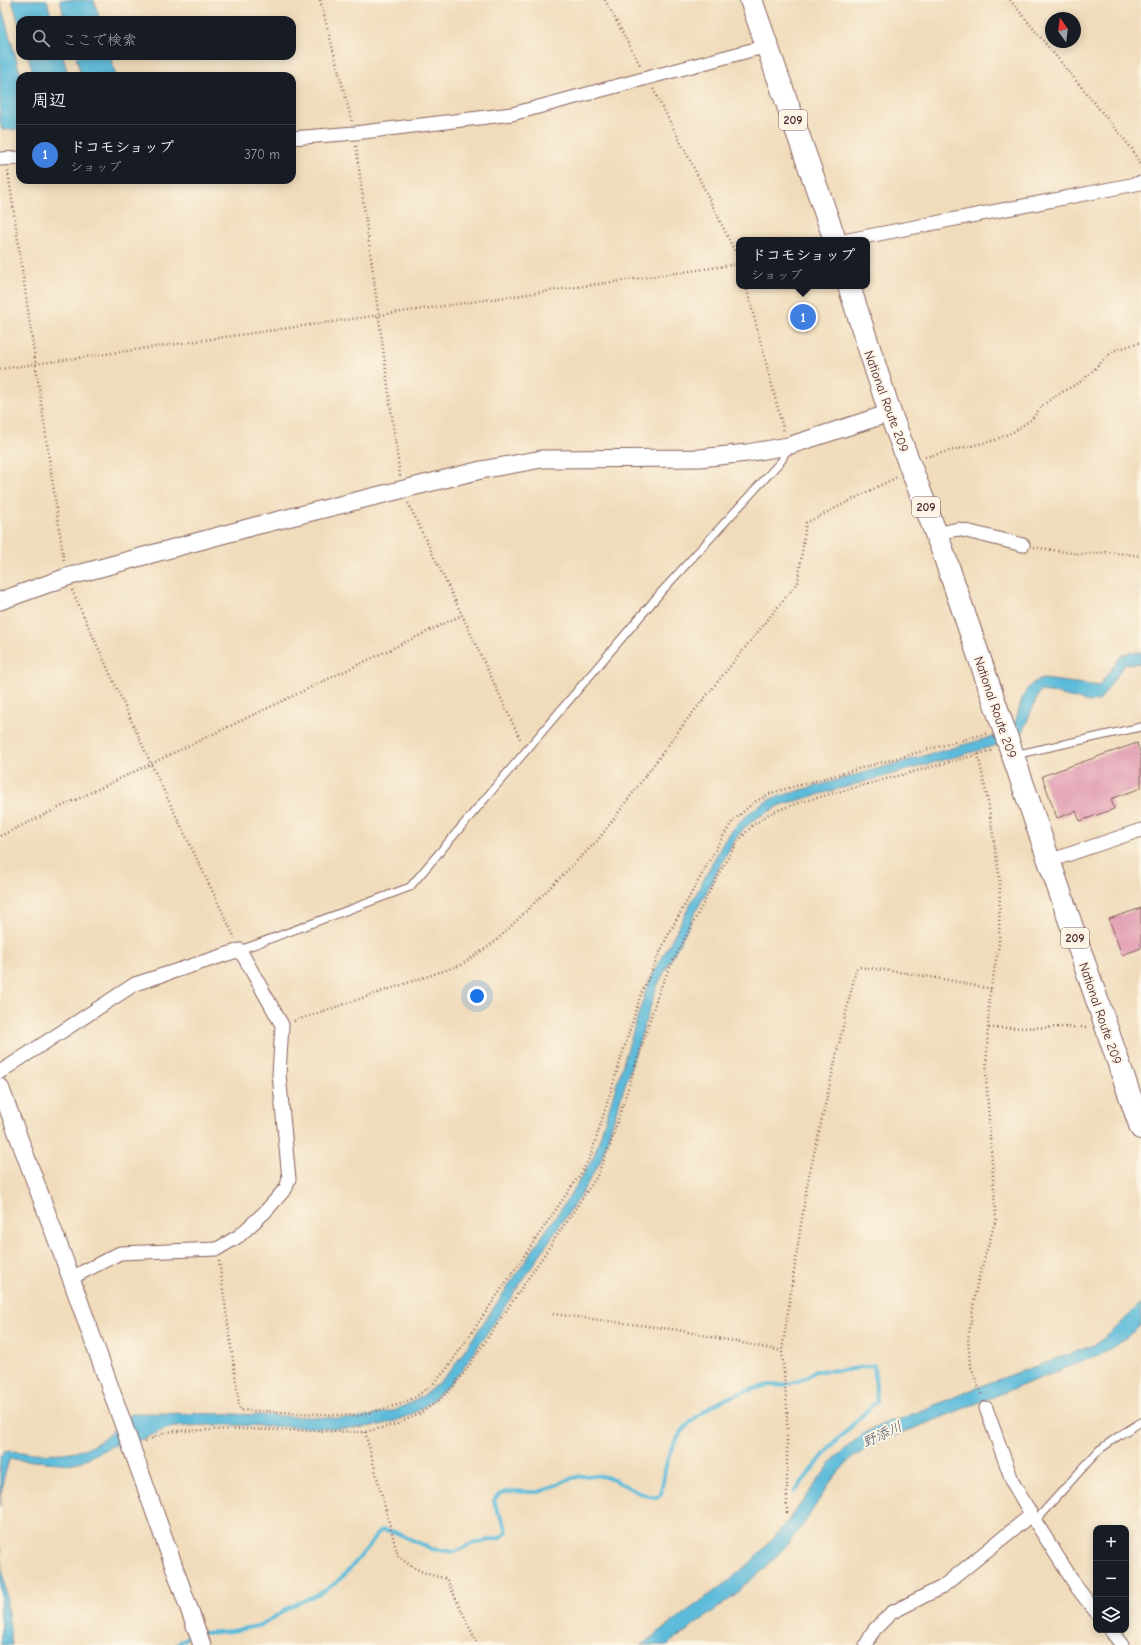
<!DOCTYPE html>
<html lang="ja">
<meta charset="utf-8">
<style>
:root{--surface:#171b24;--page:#20242c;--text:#f1f3f6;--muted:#9ea1a6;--line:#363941;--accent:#c8321e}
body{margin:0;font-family:"Comic Neue","Klee One",sans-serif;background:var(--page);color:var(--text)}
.controls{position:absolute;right:12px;bottom:12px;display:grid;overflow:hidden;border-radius:8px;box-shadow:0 2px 10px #0003}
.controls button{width:36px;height:36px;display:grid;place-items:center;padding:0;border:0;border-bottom:1px solid var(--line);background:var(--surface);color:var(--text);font:20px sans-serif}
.compass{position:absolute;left:1045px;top:12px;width:36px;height:36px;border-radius:50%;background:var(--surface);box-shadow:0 2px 10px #0003;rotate:346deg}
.you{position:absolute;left:477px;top:996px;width:14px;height:14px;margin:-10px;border:3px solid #fff;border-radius:50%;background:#1a73e8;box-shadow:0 0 0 6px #1a73e833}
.badge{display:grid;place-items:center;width:26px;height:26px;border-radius:50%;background:var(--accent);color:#fff;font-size:13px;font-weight:700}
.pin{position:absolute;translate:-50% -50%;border:2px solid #fff;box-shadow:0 1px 4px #0006}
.popup{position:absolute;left:736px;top:237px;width:134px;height:52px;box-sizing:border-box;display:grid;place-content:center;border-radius:8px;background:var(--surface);filter:drop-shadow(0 1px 3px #0005);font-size:13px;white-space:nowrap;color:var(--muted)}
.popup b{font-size:15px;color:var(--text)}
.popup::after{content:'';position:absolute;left:50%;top:100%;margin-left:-8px;border:8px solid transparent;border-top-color:var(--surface)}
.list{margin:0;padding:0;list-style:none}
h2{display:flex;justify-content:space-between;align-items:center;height:52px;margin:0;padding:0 16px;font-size:17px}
h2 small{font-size:13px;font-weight:400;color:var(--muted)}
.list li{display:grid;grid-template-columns:26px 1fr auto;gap:12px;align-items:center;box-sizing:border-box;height:60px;padding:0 16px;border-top:1px solid var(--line)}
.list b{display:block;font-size:15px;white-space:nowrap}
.list p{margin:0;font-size:13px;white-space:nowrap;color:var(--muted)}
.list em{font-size:13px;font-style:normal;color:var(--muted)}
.icon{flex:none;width:22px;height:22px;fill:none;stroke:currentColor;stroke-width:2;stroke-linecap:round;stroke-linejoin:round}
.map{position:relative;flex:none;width:1141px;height:1645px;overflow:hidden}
.search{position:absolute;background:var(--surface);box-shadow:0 2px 10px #0003;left:16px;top:16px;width:280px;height:44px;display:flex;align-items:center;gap:10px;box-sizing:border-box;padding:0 14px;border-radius:12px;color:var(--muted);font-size:15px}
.panel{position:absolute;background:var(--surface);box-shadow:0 2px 10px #0003;left:16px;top:72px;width:280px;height:112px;border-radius:12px}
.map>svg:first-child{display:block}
.water{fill:#5cbbda;stroke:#536d82}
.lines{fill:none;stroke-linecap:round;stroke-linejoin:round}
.stream{stroke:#5cbbda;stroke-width:4}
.building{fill:#df95ae}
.service-casing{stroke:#84615d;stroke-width:9}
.minor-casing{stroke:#84615d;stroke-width:15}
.tertiary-casing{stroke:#84615d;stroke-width:19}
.trunk-casing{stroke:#84615d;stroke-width:24}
.path{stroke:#84615d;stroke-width:2.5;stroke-dasharray:1 3;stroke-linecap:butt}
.service{stroke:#fff;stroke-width:7}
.minor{stroke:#fff;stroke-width:13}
.tertiary{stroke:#fff;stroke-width:17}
.trunk{stroke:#fff;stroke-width:22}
.labels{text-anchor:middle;stroke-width:4;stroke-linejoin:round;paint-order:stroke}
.shield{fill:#fcf5e5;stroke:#7f5f63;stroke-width:1}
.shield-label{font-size:12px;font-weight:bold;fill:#4a1f2b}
.street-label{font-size:13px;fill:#4a1f2b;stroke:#fcf5e5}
.water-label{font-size:14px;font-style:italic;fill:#505668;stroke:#fcf5e5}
</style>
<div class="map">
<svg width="1141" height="1645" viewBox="0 0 1141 1645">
<rect width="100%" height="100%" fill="#fcf5e5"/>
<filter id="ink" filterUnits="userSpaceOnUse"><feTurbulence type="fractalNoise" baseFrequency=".025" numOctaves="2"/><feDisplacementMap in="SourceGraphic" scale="8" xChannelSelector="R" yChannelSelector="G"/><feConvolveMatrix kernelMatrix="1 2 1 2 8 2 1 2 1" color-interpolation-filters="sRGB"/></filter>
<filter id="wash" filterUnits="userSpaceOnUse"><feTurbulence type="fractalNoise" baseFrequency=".012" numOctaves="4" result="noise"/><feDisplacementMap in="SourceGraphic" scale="16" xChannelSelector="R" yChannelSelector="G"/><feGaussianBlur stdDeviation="0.9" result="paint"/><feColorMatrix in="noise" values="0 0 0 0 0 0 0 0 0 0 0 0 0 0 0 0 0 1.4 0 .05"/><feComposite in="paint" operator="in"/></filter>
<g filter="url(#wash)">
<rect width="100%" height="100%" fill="#f0dcbb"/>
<!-- water -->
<g class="water">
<path d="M12,0H47L52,20H20V28Z"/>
<path d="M60,0H94L100,20H65Z"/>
<path d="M0,2L21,76H20V129L2,130L0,122Z"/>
<path d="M28,56H63L68,76H34Z"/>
<path d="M76,56H110L116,76H81Z"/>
<path d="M1130,652H1141V663L1124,665L1100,700L1094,702H1089L1050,692L1040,691L1022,733L1017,738L1001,744L781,805L755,819L744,828L734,841L722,862L657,986L600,1162L581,1194L462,1370C448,1386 435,1400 417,1411C379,1433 341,1428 299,1427C258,1426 215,1423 174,1427C161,1429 152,1436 140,1440C130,1443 117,1443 108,1448C94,1454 84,1462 69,1464L11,1459L9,1460L3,1480L0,1506V1457L4,1452L9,1451C36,1453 72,1458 97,1443C110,1435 121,1423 133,1413L234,1414L356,1419L396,1410L410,1403L424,1395L442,1380L454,1366L575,1188L594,1156L648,984L723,843C736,823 751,809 773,798L995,736L1013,727C1022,708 1020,683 1044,679L1099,686L1120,657Z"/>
<path d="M1141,1303V1325L1111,1350L887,1439L886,1437L849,1460L831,1481L803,1525L787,1545L763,1570L744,1585L737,1594L667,1645H641L728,1581L751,1562L783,1527L834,1459L861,1435L892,1419L893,1422L986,1384L1094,1345L1111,1333Z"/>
<path d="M0,1547L12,1645H1Z"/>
</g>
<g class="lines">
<!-- stream -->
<g class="stream">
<path d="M203,1633L232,1631L262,1625L288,1608L326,1590L337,1582L349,1570L370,1545L377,1534L382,1530L395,1532L432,1549L455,1552L471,1544L500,1538L507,1532C505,1520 495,1512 494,1500C502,1486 525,1493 538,1492C549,1490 559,1483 569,1479C579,1476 590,1475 600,1476C621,1478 635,1497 657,1497L661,1495C663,1480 665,1463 671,1450C687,1413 731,1392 770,1385C774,1385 778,1386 782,1385C793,1384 807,1378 815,1371L846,1370L874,1365L877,1401L831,1446L794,1492"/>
<path d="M177,1645L192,1633"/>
</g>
</g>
<g id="blocks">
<!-- building -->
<g class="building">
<path d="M1137,743L1141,755V788L1111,799L1114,809L1080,821L1076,811L1057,818L1042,776Z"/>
<path d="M1141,908V948L1122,955L1109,919Z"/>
</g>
</g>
</g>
<g filter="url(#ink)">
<use href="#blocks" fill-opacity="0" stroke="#84615d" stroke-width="1"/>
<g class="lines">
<defs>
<g id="service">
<path d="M1014,755L1141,727"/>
<path d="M240,950L410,887L662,591L782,460L787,448"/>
<path d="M1035,1521L1099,1450L1120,1435L1141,1422"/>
</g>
<g id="minor">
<path d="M292,138L355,133L512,114L767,46"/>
<path d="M0,159L20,158"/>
<path d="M848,240L1141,183"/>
<path d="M936,534L958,529L1023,545"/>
<path d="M1049,861L1141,830"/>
<path d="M0,1072L135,984L240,950L282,1025L279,1074L289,1179L286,1188L265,1212L239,1236L217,1249L120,1253L71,1278"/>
<path d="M986,1408L1013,1483L1035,1521L1078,1589L1096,1612"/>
<path d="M1110,1630L1122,1645"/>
<path d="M866,1645L874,1630L891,1613L942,1587L1031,1515"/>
</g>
<g id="tertiary">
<path d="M0,601L67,577L255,526L481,470L542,459L700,458L747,453L788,446L890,413"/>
<path d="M0,1087L71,1278L202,1645"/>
</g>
<g id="trunk">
<path d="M751,0L835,240"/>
<path d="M849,286L890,413L943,552L1141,1128"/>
</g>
</defs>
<!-- service casing -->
<use href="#service" class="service-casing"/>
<!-- minor casing -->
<use href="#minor" class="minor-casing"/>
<!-- tertiary casing -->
<use href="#tertiary" class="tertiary-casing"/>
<!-- trunk casing -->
<use href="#trunk" class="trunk-casing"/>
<!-- path -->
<g class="path">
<path d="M320,0L352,122"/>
<path d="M605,0L641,67"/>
<path d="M1010,0L1132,149L1141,167"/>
<path d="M653,89L694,168L739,260"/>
<path d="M356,146L400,476"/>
<path d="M8,171L64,562"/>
<path d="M746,286L784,432"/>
<path d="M0,369L739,264"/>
<path d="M925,457L995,440L1015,431L1032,419L1042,406L1055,396L1082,381L1113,351L1141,342"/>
<path d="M408,503L462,615L521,741"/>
<path d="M1034,547L1078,554L1108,552L1141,556"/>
<path d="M72,590L151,764L235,938"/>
<path d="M978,754L988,802L1000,881L999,944L989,999L986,1077L996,1219L977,1284L968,1339L970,1364L982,1396"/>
<path d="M0,836L462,615"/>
<path d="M294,1021L461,965L496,941L598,840L686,721L798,582L806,523L897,477"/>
<path d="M989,1028L1089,1027"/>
<path d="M219,1261L240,1410L359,1416L401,1404L415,1397L432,1385L446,1370L581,1173L591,1155L641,994L667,937L722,838L733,821L753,803L771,793L988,733"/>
<path d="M553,1314L678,1330L782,1351"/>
<path d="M365,1432L398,1556C414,1569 425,1575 446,1578L478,1645"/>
<path d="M144,1442L167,1432L175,1431L239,1429L365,1432L397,1424L419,1414L438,1401L453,1387L466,1370L596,1178L610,1145L659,991L670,967L724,864L740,839L752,826L770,813L801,802L994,750"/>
<path d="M787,1513V1409L782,1351L807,1185L856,969L859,967C904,972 947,979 991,989"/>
</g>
<!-- service -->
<use href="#service" class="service"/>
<!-- minor -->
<use href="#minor" class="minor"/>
<!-- tertiary -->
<use href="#tertiary" class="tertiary"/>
<!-- trunk -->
<use href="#trunk" class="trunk"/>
</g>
</g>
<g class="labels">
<!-- shield labels -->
<g class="shield">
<rect x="779" y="110" width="28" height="20" rx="3"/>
<rect x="912" y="497" width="28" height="20" rx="3"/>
<rect x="1061" y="928" width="28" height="20" rx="3"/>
</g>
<g class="shield-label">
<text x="793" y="124">209</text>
<text x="926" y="511">209</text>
<text x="1075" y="942">209</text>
</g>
<!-- street labels -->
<g class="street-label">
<text transform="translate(887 401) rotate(70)" y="5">National Route 209</text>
<text transform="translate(996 707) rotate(71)" y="5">National Route 209</text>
<text transform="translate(1101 1013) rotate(71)" y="5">National Route 209</text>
</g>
<!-- water labels -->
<g class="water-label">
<text transform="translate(882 1434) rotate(-25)" y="5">野添川</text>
</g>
</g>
</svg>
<div class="controls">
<button>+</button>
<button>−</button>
<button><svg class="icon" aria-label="layers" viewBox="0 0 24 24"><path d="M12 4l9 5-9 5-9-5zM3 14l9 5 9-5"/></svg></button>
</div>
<svg class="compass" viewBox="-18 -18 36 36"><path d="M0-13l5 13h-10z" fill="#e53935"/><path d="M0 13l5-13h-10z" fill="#9ea1a6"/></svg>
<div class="you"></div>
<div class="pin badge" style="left:803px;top:317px;background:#3f7fe0">1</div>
<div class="popup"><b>ドコモショップ</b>ショップ</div>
<div class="search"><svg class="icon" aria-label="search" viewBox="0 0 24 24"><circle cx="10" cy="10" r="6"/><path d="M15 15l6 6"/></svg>ここで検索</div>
<section class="panel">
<h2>周辺<small></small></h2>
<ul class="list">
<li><span class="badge" style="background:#3f7fe0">1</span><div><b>ドコモショップ</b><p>ショップ</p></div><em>370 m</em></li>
</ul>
</section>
</div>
